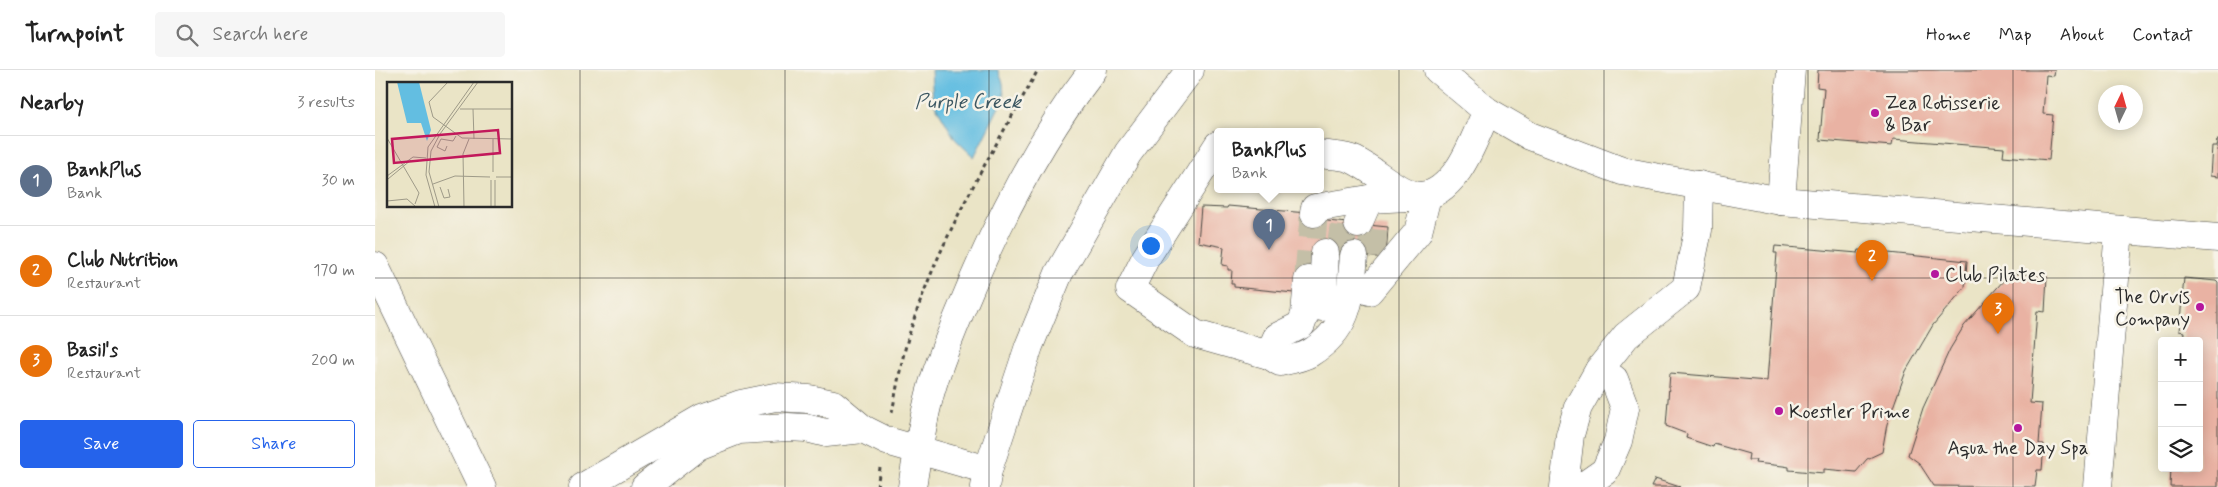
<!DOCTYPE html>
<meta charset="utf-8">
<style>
:root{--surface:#fff;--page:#f6f6f6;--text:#222;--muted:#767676;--line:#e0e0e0;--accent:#2563eb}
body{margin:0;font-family:Mynerve,sans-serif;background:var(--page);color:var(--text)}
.controls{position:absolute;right:15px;bottom:15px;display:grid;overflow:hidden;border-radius:5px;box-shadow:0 2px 12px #0003}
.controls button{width:45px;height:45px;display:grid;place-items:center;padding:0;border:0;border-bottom:1px solid var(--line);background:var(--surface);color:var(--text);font:25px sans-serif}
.compass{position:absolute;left:1723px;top:15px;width:45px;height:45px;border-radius:50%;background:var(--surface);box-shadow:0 2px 12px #0003;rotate:5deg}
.you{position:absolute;left:775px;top:175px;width:18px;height:18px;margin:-12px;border:4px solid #fff;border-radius:50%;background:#1a73e8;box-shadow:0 0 0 8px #1a73e833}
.badge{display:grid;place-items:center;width:32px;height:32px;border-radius:50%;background:var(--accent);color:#fff;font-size:16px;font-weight:700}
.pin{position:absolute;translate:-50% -41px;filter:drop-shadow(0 1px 2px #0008)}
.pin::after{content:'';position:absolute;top:26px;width:18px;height:15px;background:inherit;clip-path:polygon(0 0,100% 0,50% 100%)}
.popup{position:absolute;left:839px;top:58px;width:110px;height:65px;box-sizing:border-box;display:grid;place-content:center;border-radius:5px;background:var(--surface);filter:drop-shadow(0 1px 4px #0005);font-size:16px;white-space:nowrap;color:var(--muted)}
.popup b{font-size:19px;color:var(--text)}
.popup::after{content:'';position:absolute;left:50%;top:100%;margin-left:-10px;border:10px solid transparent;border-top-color:var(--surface)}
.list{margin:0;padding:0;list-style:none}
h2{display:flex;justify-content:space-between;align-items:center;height:65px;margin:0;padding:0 20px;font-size:21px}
h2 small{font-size:16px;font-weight:400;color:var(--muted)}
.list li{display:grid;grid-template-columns:32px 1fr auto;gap:15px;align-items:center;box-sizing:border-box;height:90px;padding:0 20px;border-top:1px solid var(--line)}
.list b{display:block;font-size:19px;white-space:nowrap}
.list p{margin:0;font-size:16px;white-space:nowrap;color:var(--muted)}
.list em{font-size:16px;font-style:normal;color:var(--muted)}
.actions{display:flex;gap:10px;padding:15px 20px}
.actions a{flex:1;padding:11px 0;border:1px solid var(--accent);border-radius:5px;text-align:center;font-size:18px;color:var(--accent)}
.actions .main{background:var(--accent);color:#fff}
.icon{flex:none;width:28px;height:28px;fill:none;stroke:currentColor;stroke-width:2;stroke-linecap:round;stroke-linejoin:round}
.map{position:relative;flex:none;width:1843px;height:417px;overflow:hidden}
header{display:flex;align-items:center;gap:30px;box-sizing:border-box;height:70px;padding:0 25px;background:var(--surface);border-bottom:1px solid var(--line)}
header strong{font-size:24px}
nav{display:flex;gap:28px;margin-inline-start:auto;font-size:18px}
.search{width:350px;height:45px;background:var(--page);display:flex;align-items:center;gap:12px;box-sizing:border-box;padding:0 18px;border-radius:5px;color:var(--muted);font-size:19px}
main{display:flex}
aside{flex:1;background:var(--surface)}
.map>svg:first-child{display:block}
.water{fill:#63bee1;stroke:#477486}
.building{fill:#e9b2a3}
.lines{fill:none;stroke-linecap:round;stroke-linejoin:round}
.minor-tunnel{stroke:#c4bfa7;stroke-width:28;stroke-dasharray:28 14;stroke-linecap:butt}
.minor-casing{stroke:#484742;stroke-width:29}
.path{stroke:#484742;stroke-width:3;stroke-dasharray:4 4;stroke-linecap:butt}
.minor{stroke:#fff;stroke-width:28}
.grid{fill:none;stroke:#2b2b2b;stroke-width:1;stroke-opacity:0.55}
.poi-dot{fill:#b5179e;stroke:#f7f3e8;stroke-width:2}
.labels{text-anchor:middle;stroke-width:5;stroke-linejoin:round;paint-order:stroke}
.poi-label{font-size:19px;fill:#2b2b2b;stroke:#f7f3e8;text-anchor:start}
.water-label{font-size:20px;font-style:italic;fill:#3c5762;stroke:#f7f3e8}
.inset-road{fill:none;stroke:#9e9a88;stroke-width:1}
.view{fill:#c2185b;fill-opacity:0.15;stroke:#c2185b;stroke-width:2.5}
.inset-edge{fill:none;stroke:#2b2b2b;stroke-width:2.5}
</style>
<header>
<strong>Turnpoint</strong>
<div class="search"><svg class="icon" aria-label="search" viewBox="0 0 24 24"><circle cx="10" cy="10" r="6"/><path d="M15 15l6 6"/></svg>Search here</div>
<nav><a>Home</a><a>Map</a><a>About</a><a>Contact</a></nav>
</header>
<main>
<aside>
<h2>Nearby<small>3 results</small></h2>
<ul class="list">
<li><span class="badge" style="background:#5c6f8a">1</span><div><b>BankPlus</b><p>Bank</p></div><em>30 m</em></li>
<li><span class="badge" style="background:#e8710a">2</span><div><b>Club Nutrition</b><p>Restaurant</p></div><em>170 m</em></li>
<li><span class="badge" style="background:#e8710a">3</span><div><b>Basil's</b><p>Restaurant</p></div><em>200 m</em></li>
</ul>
<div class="actions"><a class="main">Save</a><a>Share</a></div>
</aside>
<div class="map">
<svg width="1843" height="417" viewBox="0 0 1843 417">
<rect width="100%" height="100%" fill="#f7f3e8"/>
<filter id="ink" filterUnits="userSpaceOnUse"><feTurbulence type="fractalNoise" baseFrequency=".02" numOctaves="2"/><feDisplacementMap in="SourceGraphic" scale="10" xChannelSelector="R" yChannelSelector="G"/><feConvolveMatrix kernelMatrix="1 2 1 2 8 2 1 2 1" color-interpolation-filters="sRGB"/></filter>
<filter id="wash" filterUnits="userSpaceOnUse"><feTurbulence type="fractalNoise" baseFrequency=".0096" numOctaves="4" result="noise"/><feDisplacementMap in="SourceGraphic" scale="20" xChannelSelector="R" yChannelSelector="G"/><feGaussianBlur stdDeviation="1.12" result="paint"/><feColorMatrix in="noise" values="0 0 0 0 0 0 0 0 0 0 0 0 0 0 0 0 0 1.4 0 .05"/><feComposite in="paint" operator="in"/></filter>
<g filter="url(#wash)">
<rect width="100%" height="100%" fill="#eae4c6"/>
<!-- water -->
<path class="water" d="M556,0H623L628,13L629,27L599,87L580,69L558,31Z"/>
<g id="blocks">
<!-- building -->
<g class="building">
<path d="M1443,0H1680L1679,6L1671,5L1668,44L1678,45L1674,90L1628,86L1629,78L1518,69L1517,76L1445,70L1449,18L1442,17Z"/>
<path d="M1842,70H1843V107L1835,106L1837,76H1841Z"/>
<path d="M853,136L943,144L942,150L1013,157L1011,188L939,182L936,199L919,223L859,217V214H856L857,200H853V196L847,195L849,177L823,172L826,137L852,138Z"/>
<path d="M1400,176L1483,183L1484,180L1592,191L1590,217L1558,255L1531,301L1512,354L1507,382L1492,389L1481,402L1449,399V403L1414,400V397L1408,396L1380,393L1381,390H1373L1374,384L1339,374L1338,377L1311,368L1312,364L1291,356L1295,303L1392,311L1402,183H1399Z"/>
<path d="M1635,203L1672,206L1670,242L1662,241L1655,333L1667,334L1664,374H1669L1667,400H1662L1660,417L1559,416L1544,393L1533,385L1548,338L1575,279L1589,256Z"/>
<path d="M1809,208L1841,211L1843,213V417H1795L1796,398H1824V271H1808L1809,262L1804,261Z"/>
<path d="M1280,409L1305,417H1276Z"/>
</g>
</g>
</g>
<g filter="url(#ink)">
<use href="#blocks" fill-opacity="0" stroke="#484742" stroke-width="1"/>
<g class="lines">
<!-- minor-tunnel -->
<g class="minor-tunnel">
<path d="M965,184L969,153"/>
<path d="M996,187L999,156"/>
<path d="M933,210L939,143"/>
</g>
<defs>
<g id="minor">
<path d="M1063,0L1112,41L1155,66L1247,101L1406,131L1843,168"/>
<path d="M843,75L770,189L755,219L820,264L894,285L902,267L926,255L930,244L933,210"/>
<path d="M945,84C956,86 970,85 979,90C1020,111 1045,153 1083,100C1095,83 1103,60 1112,41"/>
<path d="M1406,131L1416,0"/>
<path d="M939,143L940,138L994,129L1052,126L1043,162L994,221"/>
<path d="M983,154L994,129"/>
<path d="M0,196L107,417"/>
<path d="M947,237L950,183"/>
<path d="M894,285L905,292C914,290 926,288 935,283C975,258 975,228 979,186"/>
<path d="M208,417L327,348L366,334L400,327L434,329L458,334L488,359L512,371L613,400"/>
<path d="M270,417L323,376L364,360L413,357L431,358L451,363L488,359"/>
<path d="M537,417C542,386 547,354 555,324C563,294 576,264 588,235C622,152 663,71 718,0"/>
<path d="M610,417L613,400L654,276L684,203L753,83L815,0"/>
<path d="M1189,417L1195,365L1203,337L1224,300L1251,266L1311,218L1323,160L1324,115"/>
<path d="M1203,417L1210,415L1230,401L1243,371L1250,338L1239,309L1224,300"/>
<path d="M1723,417L1744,160"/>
</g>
</defs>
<!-- minor casing -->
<use href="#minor" class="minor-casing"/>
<!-- path -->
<g class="path">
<path d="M517,343C522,317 526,291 534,265C563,170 615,86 663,0"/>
<path d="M502,417L505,398"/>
</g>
<!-- minor -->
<use href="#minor" class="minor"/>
</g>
</g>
<!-- grid -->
<path class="grid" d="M205,0V417M410,0V417M614,0V417M819,0V417M1024,0V417M1229,0V417M1433,0V417M1638,0V417M0,208H1843"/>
<!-- markers -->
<g class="poi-dot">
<circle cx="1500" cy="43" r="5"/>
<circle cx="1560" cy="204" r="5"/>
<circle cx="1825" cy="237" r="5"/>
<circle cx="1404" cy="341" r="5"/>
<circle cx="1643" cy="358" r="5"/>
</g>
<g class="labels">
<!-- poi labels -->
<g class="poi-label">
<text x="1510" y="39">Zea Rotisserie<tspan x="1510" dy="22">&amp; Bar</tspan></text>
<text x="1570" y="211">Club Pilates</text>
<text x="1815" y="233" text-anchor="end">The Orvis<tspan x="1815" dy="22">Company</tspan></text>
<text x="1414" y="348">Koestler Prime</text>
<text x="1643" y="384" text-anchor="middle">Aqua the Day Spa</text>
</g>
<!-- water labels -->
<g class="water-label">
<text x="593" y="38">Purple Creek</text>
</g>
</g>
<!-- overview -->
<g transform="translate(12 12)">
<rect width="125" height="125" fill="#eae4c6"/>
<path d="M10,0H32L44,48L40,59L34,41H20Z" fill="#63bee1"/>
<path class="inset-road" d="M61,0L42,20L46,35L75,56L125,57M73,27H125M86,27L87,57M0,56L32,111L28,122M106,57V90M60,64L58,69L50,65L54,57L66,59L69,54M0,94L26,75L39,76M109,95H125M1,97L24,78M104,98V125M46,102L68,94L103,95M53,105L57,116L63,115L61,107M0,119L20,117L29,125M48,125L39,93L41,65L87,0M52,125L42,90L44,69L53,52L91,0M77,125L76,72L82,57M108,125V98"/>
<path class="view" d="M111,48L113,71L7,81L5,57Z"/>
<rect width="125" height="125" class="inset-edge"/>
</g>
</svg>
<div class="controls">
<button>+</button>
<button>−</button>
<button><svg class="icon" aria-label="layers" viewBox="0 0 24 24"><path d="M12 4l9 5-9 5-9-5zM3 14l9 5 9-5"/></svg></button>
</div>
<svg class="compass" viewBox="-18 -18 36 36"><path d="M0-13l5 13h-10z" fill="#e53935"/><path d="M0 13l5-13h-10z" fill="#767676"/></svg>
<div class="you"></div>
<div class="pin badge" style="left:894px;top:180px;background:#5c6f8a">1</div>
<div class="popup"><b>BankPlus</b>Bank</div>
<div class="pin badge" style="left:1497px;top:211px;background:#e8710a">2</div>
<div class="pin badge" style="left:1623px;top:264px;background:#e8710a">3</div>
</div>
</main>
